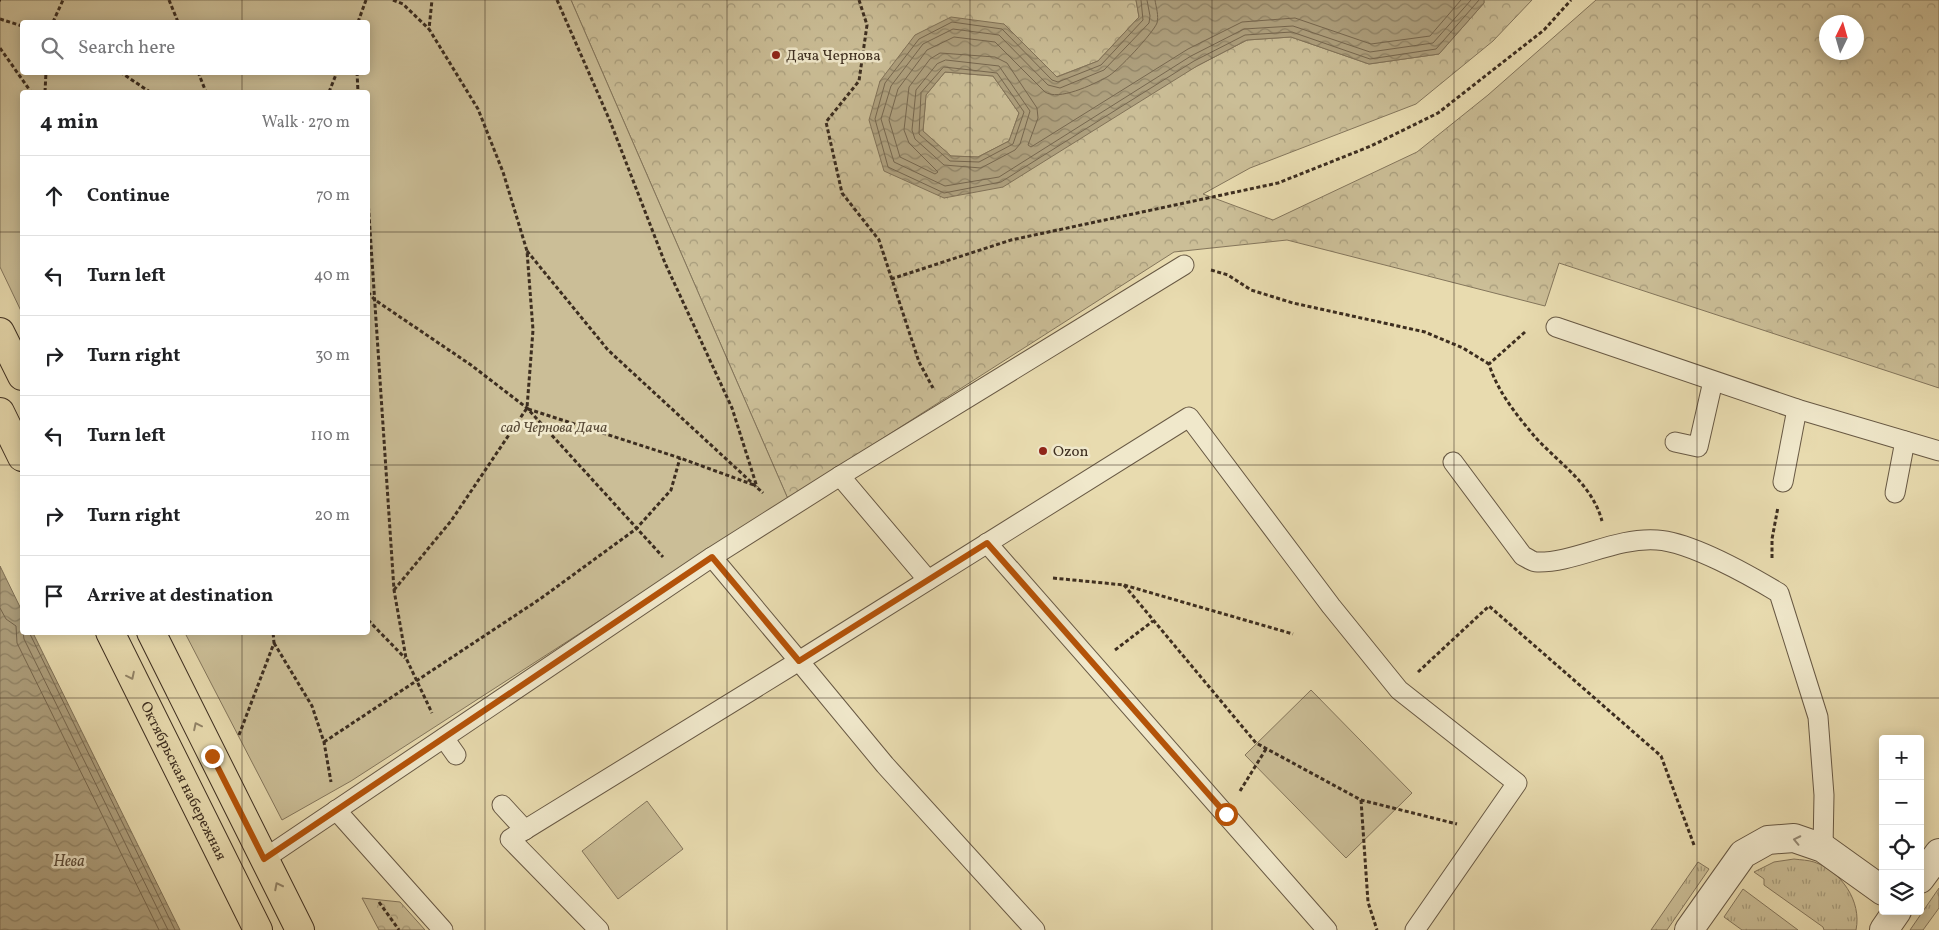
<!DOCTYPE html>
<meta charset="utf-8">
<style>
:root{--surface:#fff;--page:#f6f6f6;--text:#202124;--muted:#757577;--line:#e0e0e0}
body{margin:0;font-family:Vollkorn,serif;background:var(--page);color:var(--text)}
.controls{position:absolute;right:15px;bottom:15px;display:grid;overflow:hidden;border-radius:5px;box-shadow:0 2px 12px #0003}
.controls button{width:45px;height:45px;display:grid;place-items:center;padding:0;border:0;border-bottom:1px solid var(--line);background:var(--surface);color:var(--text);font:25px sans-serif}
.compass{position:absolute;left:1819px;top:15px;width:45px;height:45px;border-radius:50%;background:var(--surface);box-shadow:0 2px 12px #0003;rotate:5deg}
.stop{position:absolute;width:15px;height:15px;margin:-11px;border:4px solid #b45309;border-radius:50%;background:#fff}
.stop.end{background:#b45309;border-color:#fff;box-shadow:0 1px 5px #0008}
.list{margin:0;padding:0;list-style:none}
h2{display:flex;justify-content:space-between;align-items:center;height:65px;margin:0;padding:0 20px;font-size:21px}
h2 small{font-size:16px;font-weight:400;color:var(--muted)}
.list li{display:grid;grid-template-columns:32px 1fr auto;gap:15px;align-items:center;box-sizing:border-box;height:80px;padding:0 20px;border-top:1px solid var(--line)}
.list b{display:block;font-size:19px;white-space:nowrap}
.list em{font-size:16px;font-style:normal;color:var(--muted)}
.icon{flex:none;width:28px;height:28px;fill:none;stroke:currentColor;stroke-width:2;stroke-linecap:round;stroke-linejoin:round}
.map{position:relative;flex:none;width:1939px;height:930px;overflow:hidden}
.search{position:absolute;background:var(--surface);box-shadow:0 2px 12px #0003;left:20px;top:20px;width:350px;height:55px;display:flex;align-items:center;gap:12px;box-sizing:border-box;padding:0 18px;border-radius:5px;color:var(--muted);font-size:19px}
.panel{position:absolute;background:var(--surface);box-shadow:0 2px 12px #0003;left:20px;top:90px;width:350px;height:545px;border-radius:5px}
.map>svg:first-child{display:block}
.grass{fill:url(#grass-tufts);stroke:#84765c}
.forest{fill:url(#forest-crowns);stroke:#84765c;fill-rule:evenodd}
.green{fill:#cbbe97;stroke:#84765c;fill-rule:evenodd}
.water{fill:url(#water-waves);stroke:#817258;fill-rule:evenodd}
.lines{fill:none;stroke-linecap:round;stroke-linejoin:round}
.shore{stroke:#76674f;stroke-width:1}
.lane-casing{stroke:#685944;stroke-width:21}
.street-casing{stroke:#685944;stroke-width:30}
.primary-casing{stroke:#3d2e20;stroke-width:30}
.path{stroke:#3d2e20;stroke-width:3;stroke-dasharray:4 2.5;stroke-linecap:butt}
.lane{stroke:#f0e8cb;stroke-width:19}
.street{stroke:#f0e8cb;stroke-width:28}
.primary{stroke:#e8dbaf;stroke-width:28}
.oneway{stroke:#928468}
.oneway2{stroke:#968b76}
.route{stroke:#b45309;stroke-width:6}
.grid{fill:none;stroke:#3d2e20;stroke-width:1;stroke-opacity:0.55}
.poi-dot{fill:#8f2418;stroke:#f0e8cb;stroke-width:2}
.labels{text-anchor:middle;stroke-width:5;stroke-linejoin:round;paint-order:stroke}
.poi-label{font-size:15px;fill:#3d2e20;stroke:#f0e8cb;text-anchor:start}
.park-label{font-size:15px;font-style:italic;fill:#594b38;stroke:#f0e8cb}
.street-label{font-size:15px;fill:#3d2e20;stroke:#f0e8cb}
.water-label{font-size:16px;font-style:italic;fill:#594a38;stroke:#f0e8cb}
</style>
<div class="map">
<svg width="1939" height="930" viewBox="0 0 1939 930">
<defs>
<pattern id="grass-tufts" width="24" height="20" patternUnits="userSpaceOnUse" patternTransform="scale(1.25)"><rect width="24" height="20" fill="#cbbe97"/><path d="M3 7l-1-3M5 7V3M7 7l1-3M15 17l-1-3M17 17v-4M19 17l1-3" fill="none" stroke="#a69b7b"/></pattern>
<pattern id="forest-crowns" width="20" height="18" patternUnits="userSpaceOnUse" patternTransform="scale(1.25)"><rect width="20" height="18" fill="#cbbe97"/><path d="M2 6a3 3 0 1 1 6 0M12 15a3 3 0 1 1 6 0" fill="none" stroke="#a69b7b"/></pattern>
<pattern id="water-waves" width="16" height="10" patternUnits="userSpaceOnUse" patternTransform="scale(1.25)"><rect width="16" height="10" fill="#aea07e"/><path d="M0 5q4-4 8 0t8 0" fill="none" stroke="#8f8367"/></pattern>
</defs>
<rect width="100%" height="100%" fill="#e8dbaf"/>
<filter id="stains"><feTurbulence type="fractalNoise" baseFrequency=".004" numOctaves="4"/><feColorMatrix values="0 0 0 0 .2 0 0 0 0 .09 0 0 0 0 .02 0 0 0 .5 -.17"/></filter>
<radialGradient id="worn" r=".72"><stop offset=".6" stop-color="#630" stop-opacity="0"/><stop offset="1" stop-color="#630" stop-opacity=".3"/></radialGradient>
<!-- grass -->
<g class="grass">
<path d="M1794,859C1801,860 1808,860 1814,862C1841,871 1862,901 1856,930H1824L1823,927L1764,885V879L1754,872L1774,862Z"/>
<path d="M1698,862L1709,869L1667,930H1651Z"/>
<path d="M1939,888V908L1923,930H1910Z"/>
<path d="M1743,889L1798,930H1742L1724,917Z"/>
</g>
<!-- forest -->
<g class="forest">
<path d="M571,0H1136L1139,17L1098,61L1056,77L1004,24L880,81L944,198L1247,40L1291,37L1369,64L1439,54L1484,3V0H1532L1493,41L1416,104L1250,168L1203,194L1273,220L1417,152L1488,95L1596,0H1939V388L1559,263L1545,306L1287,240L1174,252L788,499ZM1826,22H1856V52H1826Z"/>
<path d="M945,72L993,76L1019,113L1009,141L978,157L950,156L923,131L926,95Z"/>
<path d="M362,898L400,902L425,930H379Z"/>
</g>
<!-- green -->
<g class="green">
<path d="M0,0H571L788,499L351,781L282,820L185,633L368,632V92H22V313L0,267ZM22,22H368V72H22Z"/>
<path d="M1311,690L1412,793L1346,858L1245,755Z"/>
<path d="M647,801L683,849L618,899L582,851Z"/>
</g>
<!-- water -->
<g class="water">
<path d="M1136,0H1484V3L1439,54L1369,64L1291,37L1247,40L1197,66L1003,187L944,198L884,171L869,120L880,81L915,35L951,17L1004,24L1057,77L1098,61L1139,17ZM945,72L993,76L1019,113L1009,141L978,157L951,156L923,131L926,95Z"/>
<path d="M0,566L22,611V632L33,633L180,930H0Z"/>
</g>
<g class="lines">
<!-- shore -->
<g class="shore">
<path d="M1141,0L1143,20L1101,65L1058,82L1052,80L1002,29L952,22L919,39L885,83L875,119L888,167L944,193L1001,182L1194,61L1245,35L1292,32L1370,59L1436,49L1479,0"/>
<path d="M1147,0L1150,16L1149,23L1104,70L1060,88L1048,85L999,35L953,29L923,44L891,86L881,119L894,162L945,186L999,177L1191,56L1244,29L1293,26L1370,52L1433,43L1471,0"/>
<path d="M1155,0C1156,7 1159,16 1157,23C1153,33 1117,72 1107,77C1092,85 1059,101 1045,92L995,42L954,37L927,50L898,89L889,120L900,157L935,174L938,172L909,143L904,130L909,87L930,59L940,53L995,57L1007,63L1037,108L1038,118L1028,145L1031,147L1188,49L1242,22L1295,18L1371,44L1430,36L1461,0"/>
<path d="M946,60L999,66L1030,111L1020,144L1015,150L981,168L944,165L915,139L912,130L916,90L937,64Z"/>
<path d="M944,67L997,73L1024,112L1013,144L979,162L950,161L919,134L921,93Z"/>
<path d="M0,608L6,619L16,626L17,643L159,930"/>
<path d="M23,632L24,639L168,930"/>
<path d="M29,632L175,930"/>
</g>
<defs>
<g id="lane">
<path d="M1556,327L1797,409L1939,451"/>
<path d="M1675,442L1698,447L1713,381"/>
<path d="M1453,462L1523,556C1528,558 1532,562 1537,562C1575,563 1615,537 1657,540C1690,542 1749,575 1779,593L1818,717L1824,795L1823,848"/>
<path d="M840,476L928,580"/>
<path d="M1783,482L1797,409"/>
<path d="M1895,493L1905,441"/>
<path d="M987,543L1327,930"/>
<path d="M712,557L799,661L1189,417L1331,606L1399,690L1517,783L1415,930"/>
<path d="M444,738L456,755"/>
<path d="M502,805L525,830"/>
<path d="M336,810L443,930"/>
<path d="M264,859L712,557L840,476L1184,265"/>
<path d="M599,930L510,839L799,661L885,765L1035,930"/>
</g>
<g id="street">
<path d="M1920,879L1939,853"/>
<path d="M1689,930L1743,854L1768,840L1794,838L1823,848L1883,891"/>
<path d="M1884,930L1897,911"/>
</g>
<g id="primary">
<path d="M0,332L22,376"/>
<path d="M0,412L22,457"/>
<path id="s1" d="M110,632L258,930"/>
<path d="M151,632L300,930"/>
</g>
</defs>
<!-- lane casing -->
<use href="#lane" class="lane-casing"/>
<!-- street casing -->
<use href="#street" class="street-casing"/>
<!-- primary casing -->
<use href="#primary" class="primary-casing"/>
<!-- path -->
<g class="path">
<path d="M0,0H1"/>
<path d="M169,0L178,22"/>
<path d="M393,0L403,4L429,29"/>
<path d="M557,0L610,121L665,263L732,408L757,487"/>
<path d="M859,0L867,25L859,81L826,122L842,193L879,240L919,362L933,388"/>
<path d="M0,19L22,26"/>
<path d="M53,22L63,0"/>
<path d="M358,22L366,0"/>
<path d="M0,48L31,92"/>
<path d="M120,72L150,92"/>
<path d="M198,72L206,92"/>
<path d="M357,72L358,92"/>
<path d="M45,92L46,72"/>
<path d="M329,92L337,72"/>
<path d="M368,200L394,590L406,658L432,713"/>
<path d="M527,251L608,350L763,493"/>
<path d="M1211,270L1228,275L1251,290L1293,303L1425,332L1463,348L1489,364"/>
<path d="M891,279L1011,240L1278,183L1371,146L1438,113L1544,30L1571,0"/>
<path d="M368,292L375,300L471,365L527,408L663,557"/>
<path d="M1525,332L1489,364C1497,391 1518,417 1536,438C1561,465 1592,484 1602,521"/>
<path d="M528,409L680,458L754,485"/>
<path d="M1772,558V539L1778,507"/>
<path d="M1053,578L1124,585L1293,634"/>
<path d="M1124,585L1256,743L1361,800L1457,824"/>
<path d="M394,590L451,521L527,408L533,330L527,251L503,172L478,109L429,29L432,0"/>
<path d="M368,620L405,658"/>
<path d="M274,643L312,706L324,742L331,782"/>
<path d="M1115,650L1153,621"/>
<path d="M1418,672L1489,606L1661,756L1694,845"/>
<path d="M239,735L274,643L273,632"/>
<path d="M324,742L540,599L636,529L671,490L680,458"/>
<path d="M1240,791L1266,749"/>
<path d="M1361,800L1368,902L1377,930"/>
<path d="M379,902L399,930"/>
</g>
<!-- lane -->
<use href="#lane" class="lane"/>
<!-- street -->
<use href="#street" class="street"/>
<!-- primary -->
<use href="#primary" class="primary"/>
</g>
<!-- one-way arrows -->
<defs><path id="oneway-chevron" d="M-2-3.5L2.5 0L-2 3.5" fill="none" stroke-width="1.6" stroke-linecap="round" stroke-linejoin="round" transform="scale(1.25)"/></defs>
<g class="oneway">
<use href="#oneway-chevron" transform="translate(131 676) rotate(64)"/>
<use href="#oneway-chevron" transform="translate(197 726) rotate(-116)"/>
<use href="#oneway-chevron" transform="translate(278 886) rotate(-117)"/>
</g>
<use class="oneway2" href="#oneway-chevron" transform="translate(1797 840) rotate(-168)"/>
<g class="lines">
<!-- route -->
<path class="route" d="M212,756L264,859L712,557L799,661L987,543L1226,814"/>
</g>
<!-- grid -->
<path class="grid" d="M242,0V22M485,0V930M727,0V930M970,0V930M1212,0V930M1454,0V930M1697,0V930M242,72V92M0,232H22M368,232H1939M0,465H22M368,465H1939M242,632V930M0,698H1939"/>
<!-- markers -->
<g class="poi-dot">
<circle cx="776" cy="55" r="5"/>
<circle cx="1043" cy="451" r="5"/>
</g>
<g class="labels">
<!-- poi labels -->
<g class="poi-label">
<text x="786" y="60">Дача Чернова</text>
<text x="1053" y="456">Ozon</text>
</g>
<!-- park labels -->
<g class="park-label">
<text x="554" y="432">сад Чернова Дача</text>
</g>
<!-- street labels -->
<g class="street-label">
<text dy="5" stroke="none"><textPath href="#s1" startOffset="166">Октябрьская набережная</textPath></text>
</g>
<!-- water labels -->
<g class="water-label">
<text x="69" y="866">Нева</text>
</g>
</g>
<rect width="100%" height="100%" filter="url(#stains)"/>
<rect width="100%" height="100%" fill="url(#worn)"/>
</svg>
<div class="controls">
<button>+</button>
<button>−</button>
<button><svg class="icon" aria-label="locate" viewBox="0 0 24 24"><circle cx="12" cy="12" r="6"/><path d="M12 2v4M12 18v4M2 12h4M18 12h4"/></svg></button>
<button><svg class="icon" aria-label="layers" viewBox="0 0 24 24"><path d="M12 4l9 5-9 5-9-5zM3 14l9 5 9-5"/></svg></button>
</div>
<svg class="compass" viewBox="-18 -18 36 36"><path d="M0-13l5 13h-10z" fill="#e53935"/><path d="M0 13l5-13h-10z" fill="#757577"/></svg>
<div class="stop" style="left:1226px;top:814px"></div>
<div class="stop end" style="left:212px;top:756px"></div>
<div class="search"><svg class="icon" aria-label="search" viewBox="0 0 24 24"><circle cx="10" cy="10" r="6"/><path d="M15 15l6 6"/></svg>Search here</div>
<section class="panel">
<h2>4 min<small>Walk · 270 m</small></h2>
<ul class="list">
<li><svg class="icon" aria-label="ahead" viewBox="0 0 24 24"><path d="M12 20V5M6 11l6-6 6 6"/></svg><div><b>Continue</b></div><em>70 m</em></li>
<li><svg class="icon" aria-label="left" viewBox="0 0 24 24"><path d="M17 20v-9H6M10 6l-5 5 5 5"/></svg><div><b>Turn left</b></div><em>40 m</em></li>
<li><svg class="icon" aria-label="right" viewBox="0 0 24 24"><path d="M7 20v-9h11M14 6l5 5-5 5"/></svg><div><b>Turn right</b></div><em>30 m</em></li>
<li><svg class="icon" aria-label="left" viewBox="0 0 24 24"><path d="M17 20v-9H6M10 6l-5 5 5 5"/></svg><div><b>Turn left</b></div><em>110 m</em></li>
<li><svg class="icon" aria-label="right" viewBox="0 0 24 24"><path d="M7 20v-9h11M14 6l5 5-5 5"/></svg><div><b>Turn right</b></div><em>20 m</em></li>
<li><svg class="icon" aria-label="arrive" viewBox="0 0 24 24"><path d="M6 21V4h12l-3 4 3 4H6"/></svg><div><b>Arrive at destination</b></div></li>
</ul>
</section>
</div>
